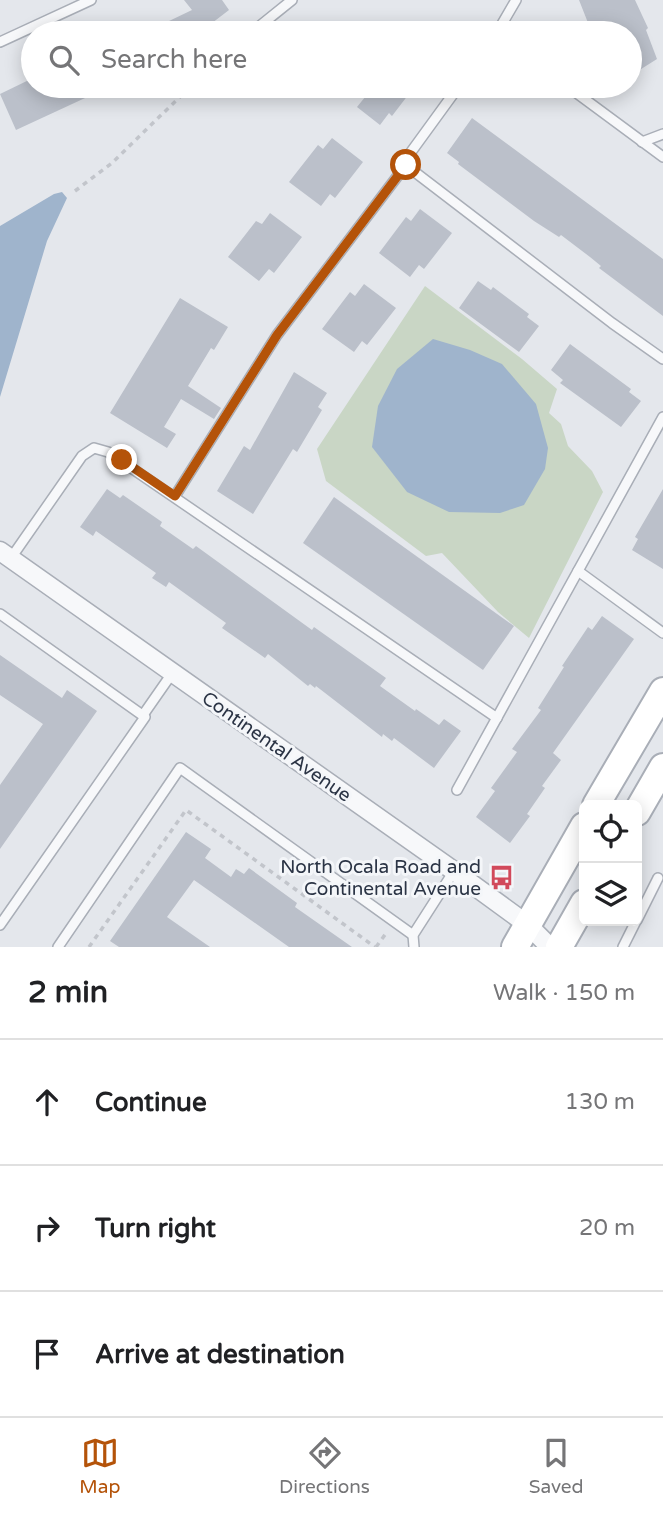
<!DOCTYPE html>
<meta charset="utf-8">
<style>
:root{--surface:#fff;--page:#f2f2f2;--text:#202124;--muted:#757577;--line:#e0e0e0;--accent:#b45309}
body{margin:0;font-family:"Varela Round",sans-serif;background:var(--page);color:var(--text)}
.controls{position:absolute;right:21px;bottom:21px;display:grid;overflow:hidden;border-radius:10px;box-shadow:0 4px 18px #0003}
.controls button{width:63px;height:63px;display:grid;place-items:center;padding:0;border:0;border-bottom:2px solid var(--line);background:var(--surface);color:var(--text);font:35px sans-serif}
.stop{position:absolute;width:21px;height:21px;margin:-16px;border:5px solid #b45309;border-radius:50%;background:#fff}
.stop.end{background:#b45309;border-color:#fff;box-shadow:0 2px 7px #0008}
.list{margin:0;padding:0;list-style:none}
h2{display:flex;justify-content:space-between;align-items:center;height:91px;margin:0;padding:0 28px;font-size:30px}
h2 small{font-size:23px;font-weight:400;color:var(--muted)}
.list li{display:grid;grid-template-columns:46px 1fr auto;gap:21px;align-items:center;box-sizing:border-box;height:126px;padding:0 28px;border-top:2px solid var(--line)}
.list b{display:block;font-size:26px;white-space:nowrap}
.list em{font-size:23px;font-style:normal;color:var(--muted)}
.icon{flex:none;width:38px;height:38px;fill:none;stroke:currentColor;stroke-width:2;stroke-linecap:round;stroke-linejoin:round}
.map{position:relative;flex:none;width:663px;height:947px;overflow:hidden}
.search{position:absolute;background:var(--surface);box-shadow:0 4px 18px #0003;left:21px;right:21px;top:21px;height:77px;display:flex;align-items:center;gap:18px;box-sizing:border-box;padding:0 24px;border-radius:38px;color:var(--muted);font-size:26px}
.sheet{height:469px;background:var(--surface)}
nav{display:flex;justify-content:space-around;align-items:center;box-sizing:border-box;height:98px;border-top:2px solid var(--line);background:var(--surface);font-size:19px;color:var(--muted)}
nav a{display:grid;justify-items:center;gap:4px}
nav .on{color:var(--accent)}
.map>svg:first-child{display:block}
.green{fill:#c9d6c5}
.water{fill:#9fb4cc}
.building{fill:#bbc0ca}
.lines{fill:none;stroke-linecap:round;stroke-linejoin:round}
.lane-casing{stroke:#a9aeb7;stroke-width:12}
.street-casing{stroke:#a9aeb7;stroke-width:21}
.secondary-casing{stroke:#a9aeb7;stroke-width:30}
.path{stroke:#c2c5cb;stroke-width:3.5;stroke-dasharray:5 5;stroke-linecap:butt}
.lane{stroke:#f7f8fa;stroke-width:9}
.street{stroke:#f7f8fa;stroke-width:18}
.secondary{stroke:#fff;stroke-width:26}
.route{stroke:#b45309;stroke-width:9}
.labels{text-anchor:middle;stroke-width:6;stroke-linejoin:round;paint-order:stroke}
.street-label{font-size:19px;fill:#2b3445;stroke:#f4f6f9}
.poi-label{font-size:19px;fill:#2b3445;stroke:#f4f6f9;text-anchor:end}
</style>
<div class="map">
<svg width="663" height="947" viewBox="0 0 663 947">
<rect width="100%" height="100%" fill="#e4e7ec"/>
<!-- green -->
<path class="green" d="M425,286L522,359L557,389L549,413L561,424L568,446L592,471L603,492L529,638L498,612L442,553L426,556L326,481L317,449Z"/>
<!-- water -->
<g class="water">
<path d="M62,192L67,198L47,241L0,397V226L54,194Z"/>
<path d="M433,339L470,350L502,364L536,404L548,448L545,469L524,505L500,513L449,512L407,492L372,447L378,406L397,369Z"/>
</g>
<!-- building -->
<g class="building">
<path d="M184,0H222L229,10L199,33H144L192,10Z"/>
<path d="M579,0H635L648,28L646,30L657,59L630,76V33H592Z"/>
<path d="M33,78V86H111L16,130L0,94Z"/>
<path d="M374,86H415L392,116L389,113L380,125L357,107Z"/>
<path d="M472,118L663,259V316L599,268L601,266L590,257L561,235L559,237L534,221L458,164L459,162L447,153Z"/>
<path d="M332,138L363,162L335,198L330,194L321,206L289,182L318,145L323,149Z"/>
<path d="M420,209L452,233L424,269L419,265L410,277L379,253L406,217L411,221Z"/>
<path d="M270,213L302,237L274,273L269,269L259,281L228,257L256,221L262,224Z"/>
<path d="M478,281L491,290L493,287L529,314L527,317L539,326L519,352L459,308Z"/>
<path d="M364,284L396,308L367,345L362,341L354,352L322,329L350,292L355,296Z"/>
<path d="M180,298L228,327L214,350L211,348L188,386L221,408L214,419L181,399L164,427L176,434L167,448L110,413Z"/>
<path d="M570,344L631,389L629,392L641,401L621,427L560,383L563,380L551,370Z"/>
<path d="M294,372L327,393L318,407L322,410L297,452L293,449L253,514L217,491L244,446L250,450Z"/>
<path d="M107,489L120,498L123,495L162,522L160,526L193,549L196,546L312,630L314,627L386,678L380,686L415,711L416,709L439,725L444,719L461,731L434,768L394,738L392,741L383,734L382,737L316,686L315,688L310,684L308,686L268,654L265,658L222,628L226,623L169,582L166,587L152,578L156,573L96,531L93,536L80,527Z"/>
<path d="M663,489V569L632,550L638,539L635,537Z"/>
<path d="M334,497L514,626L483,670L303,543Z"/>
<path d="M602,616L634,639L553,753L561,760L542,786L545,788L527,814L530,816L510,843L476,817L495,791L491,788L517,752L512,749L541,710L538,708L564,667L562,666L588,627L592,630Z"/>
<path d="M0,655L62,698L67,690L97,711L0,849V785L43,724L0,695Z"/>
<path d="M186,832L211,849L205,858L231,877L236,869L244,874L249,868L297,903L295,907L352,947H289L194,880L167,917L210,947H119L110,941Z"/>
</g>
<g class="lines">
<defs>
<g id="lane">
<path d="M251,33L292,0"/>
<path d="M505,33L502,24L516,0"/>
<path d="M0,42L91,0"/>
<path d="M459,86L403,163L612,323L663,359"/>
<path d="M567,86L663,157"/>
<path d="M642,142L663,134"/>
<path d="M175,496L277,335L406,165"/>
<path d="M11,558L82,456L94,448L108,452L497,718"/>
<path d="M578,571L663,633"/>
<path d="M0,614L145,717L0,925"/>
<path d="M143,715L173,672"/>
<path d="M457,790L663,417"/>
<path d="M637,920L658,878"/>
<path d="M58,947L180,768L413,935"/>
<path d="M414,947L413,935L454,871"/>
<path d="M623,947L636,921"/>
</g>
<path id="street" d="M0,551L454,871L528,925L550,947"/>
<g id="secondary">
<path d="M596,805L663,691"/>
<path d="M637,812L663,767"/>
<path d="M515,947L584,826"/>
<path d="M559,947L584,903"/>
</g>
</defs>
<!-- lane casing -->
<use href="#lane" class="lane-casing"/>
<!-- street casing -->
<use href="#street" class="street-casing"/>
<!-- secondary casing -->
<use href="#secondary" class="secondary-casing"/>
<!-- path -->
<g class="path">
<path d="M75,191L112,163L191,86"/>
<path d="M89,947L186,810L375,947"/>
<path d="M376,947L387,932"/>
</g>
<!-- lane -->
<use href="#lane" class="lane"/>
<!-- street -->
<use href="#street" class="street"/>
<!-- secondary -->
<use href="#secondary" class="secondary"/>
</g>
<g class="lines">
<!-- route -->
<path class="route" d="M122,460L175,496L277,335L406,165"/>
</g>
<!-- icons -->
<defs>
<symbol id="bus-bare" viewBox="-9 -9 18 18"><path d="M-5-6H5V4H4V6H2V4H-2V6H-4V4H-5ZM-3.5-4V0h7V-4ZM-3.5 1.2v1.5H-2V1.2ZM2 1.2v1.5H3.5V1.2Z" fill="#d1495b" stroke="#f4f6f9" stroke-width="2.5" paint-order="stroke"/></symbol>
</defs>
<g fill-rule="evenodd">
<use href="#bus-bare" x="484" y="860" width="35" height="35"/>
</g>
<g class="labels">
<!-- street labels -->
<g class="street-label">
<text transform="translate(277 746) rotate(35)" y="7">Continental Avenue</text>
</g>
<!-- poi labels -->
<g class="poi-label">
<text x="481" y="873">North Ocala Road and<tspan x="481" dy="22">Continental Avenue</tspan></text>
</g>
</g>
</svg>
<div class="controls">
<button><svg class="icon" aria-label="locate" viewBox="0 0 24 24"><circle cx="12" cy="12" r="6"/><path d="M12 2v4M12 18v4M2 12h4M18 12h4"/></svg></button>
<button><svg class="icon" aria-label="layers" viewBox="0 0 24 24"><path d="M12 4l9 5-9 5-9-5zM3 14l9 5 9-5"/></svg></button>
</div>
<div class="stop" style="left:406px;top:165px"></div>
<div class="stop end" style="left:122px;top:460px"></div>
<div class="search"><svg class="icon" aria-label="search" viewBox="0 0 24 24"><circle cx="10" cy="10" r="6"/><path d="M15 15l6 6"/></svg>Search here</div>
</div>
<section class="sheet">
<h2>2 min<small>Walk · 150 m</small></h2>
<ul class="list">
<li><svg class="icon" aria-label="ahead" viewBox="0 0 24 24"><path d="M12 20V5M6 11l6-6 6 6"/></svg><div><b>Continue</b></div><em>130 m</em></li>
<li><svg class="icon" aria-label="right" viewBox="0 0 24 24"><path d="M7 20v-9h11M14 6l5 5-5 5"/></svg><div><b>Turn right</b></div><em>20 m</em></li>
<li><svg class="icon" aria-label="arrive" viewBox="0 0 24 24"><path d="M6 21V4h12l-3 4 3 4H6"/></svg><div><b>Arrive at destination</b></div></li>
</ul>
</section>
<nav>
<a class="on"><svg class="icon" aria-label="map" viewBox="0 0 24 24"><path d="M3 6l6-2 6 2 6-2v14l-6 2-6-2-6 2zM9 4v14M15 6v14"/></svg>Map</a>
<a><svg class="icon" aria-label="directions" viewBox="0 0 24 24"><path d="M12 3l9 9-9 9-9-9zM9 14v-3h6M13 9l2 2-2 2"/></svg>Directions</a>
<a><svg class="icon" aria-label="saved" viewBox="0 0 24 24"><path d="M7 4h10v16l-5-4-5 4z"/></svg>Saved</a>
</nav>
